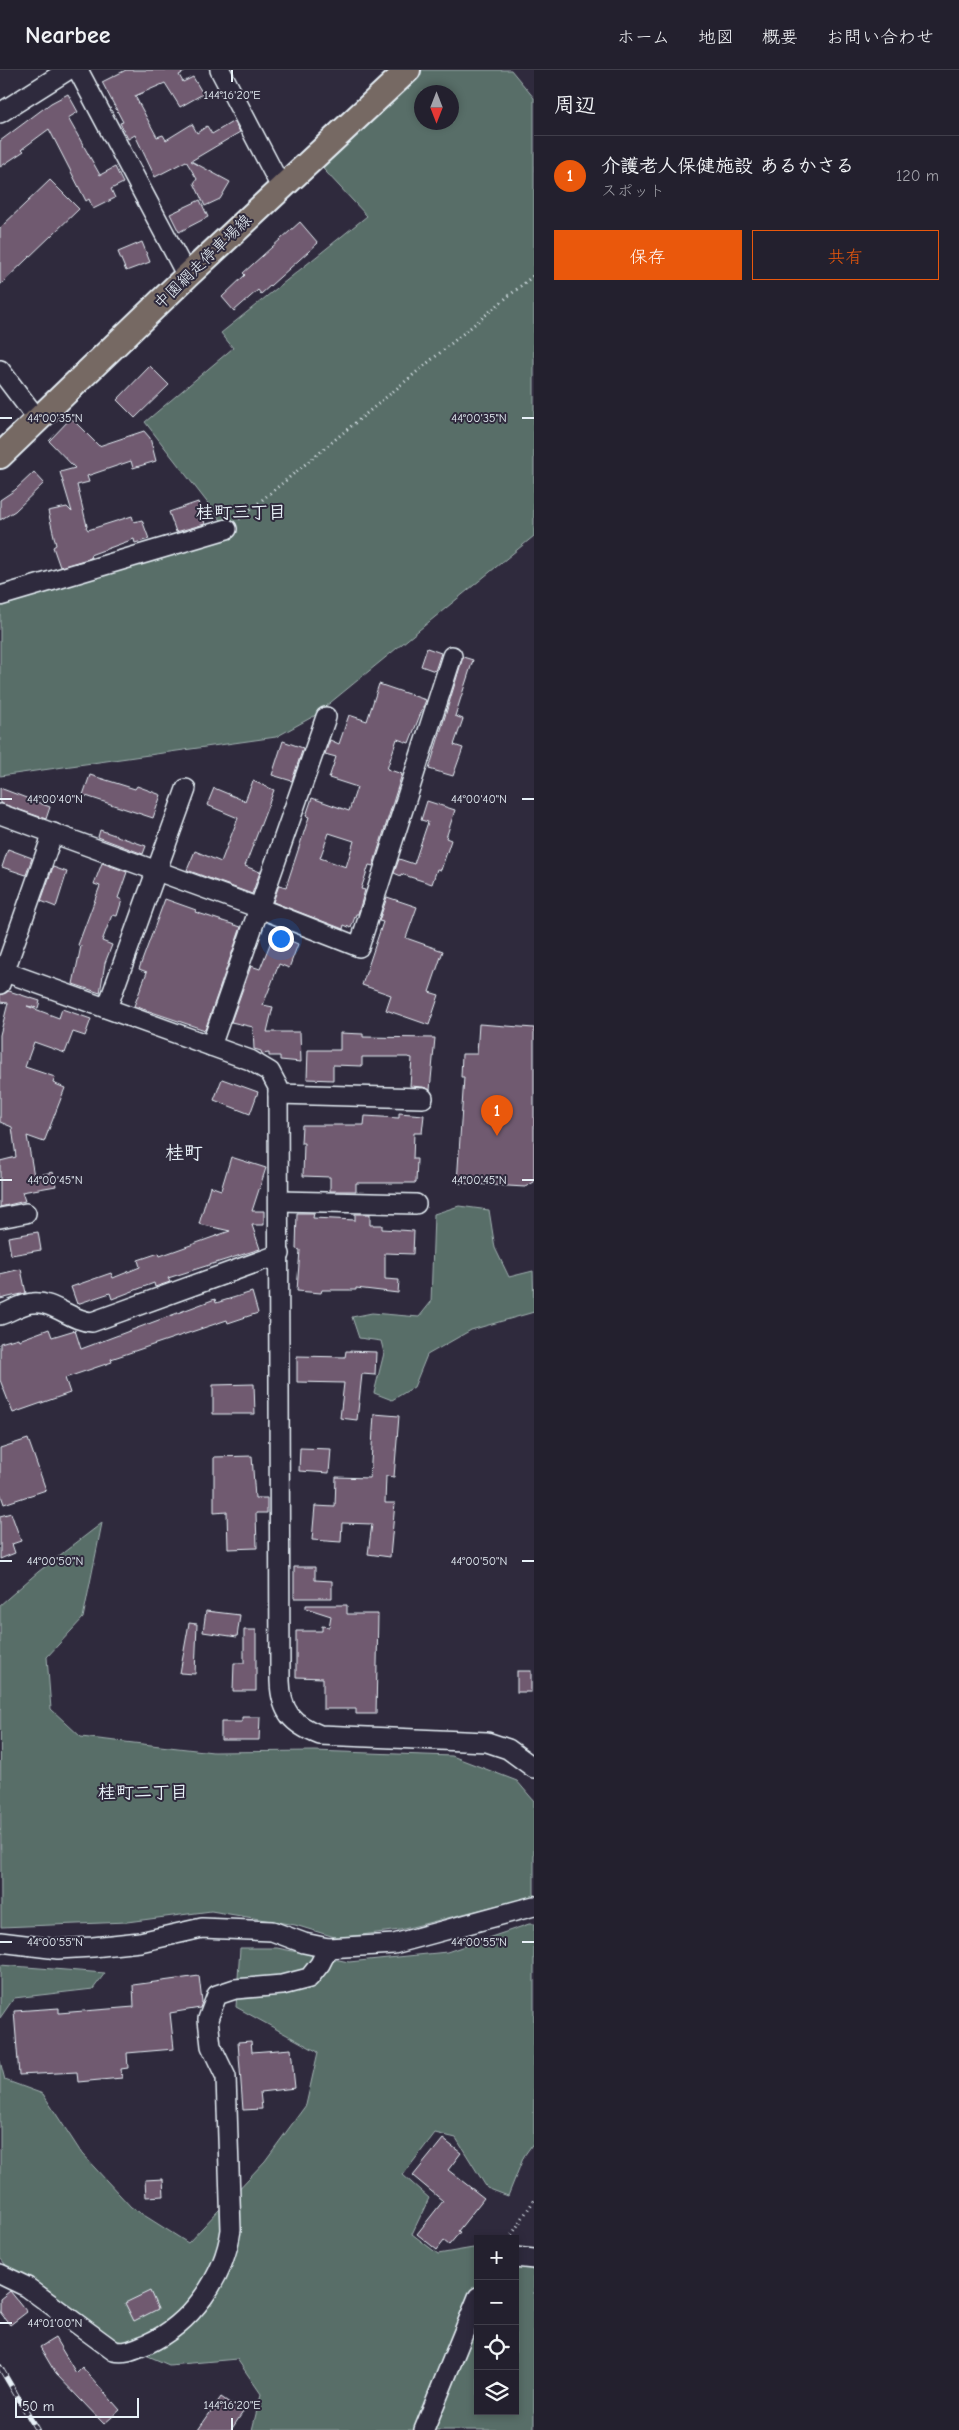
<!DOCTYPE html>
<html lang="ja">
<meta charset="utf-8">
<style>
:root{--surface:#23202e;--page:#2f2d3a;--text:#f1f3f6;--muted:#a3a3aa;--line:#403e4a;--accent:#ea580c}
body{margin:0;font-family:"Comic Neue","Klee One",sans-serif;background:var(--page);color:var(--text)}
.controls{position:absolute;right:15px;bottom:15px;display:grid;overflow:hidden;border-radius:0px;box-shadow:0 2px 8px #0003}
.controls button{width:45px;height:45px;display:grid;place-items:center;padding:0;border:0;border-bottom:1px solid var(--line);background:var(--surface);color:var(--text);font:25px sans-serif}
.compass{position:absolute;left:414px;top:15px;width:45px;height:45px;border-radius:50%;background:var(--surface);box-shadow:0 2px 8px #0003;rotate:180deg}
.scale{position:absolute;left:15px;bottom:12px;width:124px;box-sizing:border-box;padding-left:5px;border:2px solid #e8f1f8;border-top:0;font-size:14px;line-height:18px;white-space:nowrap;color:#e8f1f8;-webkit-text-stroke:4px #2f2a3d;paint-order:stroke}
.you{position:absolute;left:280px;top:868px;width:18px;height:18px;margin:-12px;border:4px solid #fff;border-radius:50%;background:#1a73e8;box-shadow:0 0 0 8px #1a73e833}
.badge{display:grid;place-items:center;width:32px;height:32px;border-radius:50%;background:var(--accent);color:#fff;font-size:16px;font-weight:700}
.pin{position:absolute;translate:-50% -41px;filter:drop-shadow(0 1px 2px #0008)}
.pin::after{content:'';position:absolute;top:26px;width:18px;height:15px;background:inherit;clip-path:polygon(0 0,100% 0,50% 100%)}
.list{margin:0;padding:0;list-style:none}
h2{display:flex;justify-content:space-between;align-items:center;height:65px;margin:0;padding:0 20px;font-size:21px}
h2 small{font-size:16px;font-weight:400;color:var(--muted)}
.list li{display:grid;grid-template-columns:32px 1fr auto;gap:15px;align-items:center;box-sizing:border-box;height:80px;padding:0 20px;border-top:1px solid var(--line)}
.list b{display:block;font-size:19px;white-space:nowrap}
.list p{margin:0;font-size:16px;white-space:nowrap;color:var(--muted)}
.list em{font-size:16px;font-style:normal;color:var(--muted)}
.actions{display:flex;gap:10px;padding:15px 20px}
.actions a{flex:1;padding:11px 0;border:1px solid var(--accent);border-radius:0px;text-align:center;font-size:18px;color:var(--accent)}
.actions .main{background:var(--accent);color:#fff}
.icon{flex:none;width:28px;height:28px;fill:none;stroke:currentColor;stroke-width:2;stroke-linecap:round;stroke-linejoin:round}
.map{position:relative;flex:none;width:534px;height:2360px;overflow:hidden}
header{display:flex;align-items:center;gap:30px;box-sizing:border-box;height:70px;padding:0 25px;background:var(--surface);border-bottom:1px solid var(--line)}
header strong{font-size:24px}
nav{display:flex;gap:28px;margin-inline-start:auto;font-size:18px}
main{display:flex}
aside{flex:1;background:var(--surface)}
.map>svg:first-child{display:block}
.green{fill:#586e68;stroke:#a0b0b0;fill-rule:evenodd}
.building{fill:#705a70;stroke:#e8f1f8;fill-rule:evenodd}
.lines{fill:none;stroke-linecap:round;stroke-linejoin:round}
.minor-casing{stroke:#e8f1f8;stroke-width:22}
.major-casing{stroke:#e8f1f8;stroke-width:28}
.path{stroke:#e8f1f8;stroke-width:3;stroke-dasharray:1 4;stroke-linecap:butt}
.minor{stroke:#2f2a3d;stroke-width:19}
.major{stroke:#766964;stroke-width:24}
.rail-casing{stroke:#e8f1f8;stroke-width:5.5}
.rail{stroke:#2f2a3d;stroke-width:4;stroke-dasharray:11;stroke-linecap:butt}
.ticks{fill:none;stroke:#e8f1f8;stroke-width:2}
.labels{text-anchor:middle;stroke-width:4;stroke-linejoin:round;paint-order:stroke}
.street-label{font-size:16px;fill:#e8f1f8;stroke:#2f2a3d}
.neighbourhood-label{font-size:18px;font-weight:bold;fill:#e8f1f8;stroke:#2f2a3d}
.quarter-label{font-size:19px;font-weight:bold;fill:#e8f1f8;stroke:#2f2a3d}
.ticks-label{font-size:12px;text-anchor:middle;fill:#e8f1f8;stroke:#2f2a3d;stroke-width:4;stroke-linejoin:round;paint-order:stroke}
</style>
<header>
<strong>Nearbee</strong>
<nav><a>ホーム</a><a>地図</a><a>概要</a><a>お問い合わせ</a></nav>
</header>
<main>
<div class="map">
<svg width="534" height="2360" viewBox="0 0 534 2360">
<rect width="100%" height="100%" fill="#2f2a3d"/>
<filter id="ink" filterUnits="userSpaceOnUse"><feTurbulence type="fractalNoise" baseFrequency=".02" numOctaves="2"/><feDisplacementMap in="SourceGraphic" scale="10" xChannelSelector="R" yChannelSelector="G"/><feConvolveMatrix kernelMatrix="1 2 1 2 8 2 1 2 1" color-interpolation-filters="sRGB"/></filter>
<g filter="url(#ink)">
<!-- green -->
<g class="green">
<path d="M408,0H511L534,28V466L314,646L276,667L0,706V526L227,458L145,352L233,278L221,263L367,146L313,88ZM422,22H452V52H422Z"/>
<path d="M459,1136L489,1140L495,1178L509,1207L533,1201L534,1242L471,1260L427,1285L414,1317L392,1330L374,1323L384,1283L381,1271L359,1268L352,1247L372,1243L419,1247L431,1232L434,1144Z"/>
<path d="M102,1453L83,1548L47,1587L51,1639L81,1667L213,1682L314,1681L452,1686L517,1711L534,1731V1826L400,1860L338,1868L295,1855L211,1841L127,1852L1,1857L0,1535L38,1502Z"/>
<path d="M529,1854H534V2072L524,2086L508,2126L487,2118L456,2068L435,2063L403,2105L429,2128L412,2164L438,2184L473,2178L478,2180V2341H515V2190L534,2182V2360H252L261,2324L237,2289L169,2295L46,2242L0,2188V1991L5,2010L43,2024L82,2084L131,2137L188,2173L265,2091L306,2035L318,1982L236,1937L240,1878H277L349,1892L447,1882Z"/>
<path d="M0,1895L105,1903L93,1919L14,1928L0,1948Z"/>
</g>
<!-- building -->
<g class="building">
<path d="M126,0H188L179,5L183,12L193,7L203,24L180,37L165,13L135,26L157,67L163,65L166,70L192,54L197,63L207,56L212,64L234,51L240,62L191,91L230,112L220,129L205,136L194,113L197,109L186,91L155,107L135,65L128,69L120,53L123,52L102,12Z"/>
<path d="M68,24L78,42L68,48L100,105L115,97L123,113L111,119L115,128L93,139L89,129L86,131L49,59L22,79L24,81L0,97V71L51,33Z"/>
<path d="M50,110L79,139L0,215V158Z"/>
<path d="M200,130L208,147L179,162L170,144Z"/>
<path d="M300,152L318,173L261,224L258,220L234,241L222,227L245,205L243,203Z"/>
<path d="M142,172L150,192L126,201L118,182Z"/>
<path d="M150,296L169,315L135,348L117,330Z"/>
<path d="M71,348L99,376L144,361L150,368L156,391L133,398L131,391L87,406L89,412L77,415L87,456L86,457L88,460L132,446L134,452L142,450L149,469L135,473L134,469L90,485L91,488L60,497L53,477L56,475L48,441L67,437L72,442L60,402L75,398L49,371Z"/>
<path d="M34,402L44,413L15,441L0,450V430L15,420Z"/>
<path d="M198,432L205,454L176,462L169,442Z"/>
<path d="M427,578L441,583L435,601L421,596Z"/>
<path d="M463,587L473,590L455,646L463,649L454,675L463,678L453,706L429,699Z"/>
<path d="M379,614L426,630L409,673L397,669L387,699L402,704L373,796L369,795L361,819L365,820L358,844H356L351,858L344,855L343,859L273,832L279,815L286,817L309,747L306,746L312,728L349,741L357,717L329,708L336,687L325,684L330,670L339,674L349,645L367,651ZM329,763L354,771L346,797L320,788Z"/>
<path d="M283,671L303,678L292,711L272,705Z"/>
<path d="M90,705L135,719L137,716L161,725L153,748L83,725Z"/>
<path d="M253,711L274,720L245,796L260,802L252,824L187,800L195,781L221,792L238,748L207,735L214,718L245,731Z"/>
<path d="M0,718L50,737L46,749L0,733Z"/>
<path d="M427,731L455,740L446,768L451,770L441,800L437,799L432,814L401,804V806L394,803L399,789L414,794L428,752L421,750Z"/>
<path d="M100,760L146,776L143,784L98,767Z"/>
<path d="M8,779L32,788L26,805L2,797Z"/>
<path d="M102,793L127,802L118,828L122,830L117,846L112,845L102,871L112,875L105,893L100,923L73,914L81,876L78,875L100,816L94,814Z"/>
<path d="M53,797L67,802L56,837L41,831Z"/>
<path d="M387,827L417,837L406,868L443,881L429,922L439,925L429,955L386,940L391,925L362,915L383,852L379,851Z"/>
<path d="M165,829L196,840L195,842L241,857L205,960L134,936L147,902L139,899Z"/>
<path d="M274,864L298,874L289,898L279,894L263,935L273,937L267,962H300L301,992L280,990V986H269V983L262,984L261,981L254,979L253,957L231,952L251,896L260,899Z"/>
<path d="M9,921L40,931L38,938L27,936L59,948L62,939L91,949L85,966L73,962L65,983L34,972L25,997L55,1007L53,1013L65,1018L44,1072L27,1066L34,1106L53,1102L56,1116L22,1122L25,1131L0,1137V1091L16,1087L12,1057L0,1052V965L8,933L0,932V925Z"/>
<path d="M479,954L534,958V1112L525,1117L457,1113L464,1007H461L462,984H477Z"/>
<path d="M340,963L363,964V967L435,968L430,1020L423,1017L410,1016L412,988L408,987H362V996L333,995V1010L307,1009L308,980H340Z"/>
<path d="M222,1009L258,1022L250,1044L214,1030Z"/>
<path d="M399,1043L424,1045L422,1063H414L413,1089H417L416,1113H356V1121H330V1107L303,1106L304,1073H301L302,1055H364L365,1046L399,1048Z"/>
<path d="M231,1087L266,1098L252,1141H264V1155H252L260,1179L168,1208L170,1212L155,1217L154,1213L112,1229L110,1223L77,1234L71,1217L111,1203L113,1208L140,1197L138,1190L159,1183L160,1186L230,1161L199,1154L210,1116L221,1120Z"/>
<path d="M297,1143H314L313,1148L355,1150V1144H370V1155H382V1159L414,1161L413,1184L385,1183V1209L399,1210L398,1223L356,1218V1220H322L321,1223L297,1221L300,1180L296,1179Z"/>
<path d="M38,1162L41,1180L11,1185L8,1167Z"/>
<path d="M21,1199L26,1223L0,1229V1204Z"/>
<path d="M252,1222L258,1243L228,1253L227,1250L111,1289L112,1292L65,1308L70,1323L13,1343L0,1310V1273L18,1268L19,1270L49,1259L52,1267L75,1260L81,1279L215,1229L216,1233Z"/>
<path d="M346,1281L376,1282L375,1305L362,1304L357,1350L340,1348L344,1313L297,1312V1286L345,1287Z"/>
<path d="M254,1314L255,1344H213V1315Z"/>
<path d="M374,1344L399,1346L394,1407L386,1406L385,1433H395L390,1487L368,1484L372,1454L342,1453L341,1472L312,1470L315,1436L335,1437L336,1407L370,1408Z"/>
<path d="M28,1369L46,1420L4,1434L0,1422V1378Z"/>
<path d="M300,1378L331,1379L329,1403L299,1401Z"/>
<path d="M252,1386L255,1428H267V1443H256L257,1478L228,1479L227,1442L214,1443V1387Z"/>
<path d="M11,1443L21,1471L12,1474L15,1483L0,1489V1446Z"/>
<path d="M294,1497H315V1510L332,1511V1528H294Z"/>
<path d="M306,1535H347V1544H378L376,1644H356V1639H323V1608L296,1607V1561H322V1556L329,1557L331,1546L306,1538Z"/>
<path d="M206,1541L240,1545L237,1567L203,1562Z"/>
<path d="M189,1553L197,1554L195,1604L180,1603Z"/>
<path d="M244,1560H256V1621H233L234,1593H244Z"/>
<rect x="517" y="1601" width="14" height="21"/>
<path d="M242,1647H260L259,1670H221V1652H242Z"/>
<path d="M199,1906L202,1932L200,1938L170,1943L174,1979L127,1983L128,1998L121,1999L122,2008L78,2012L77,2002L19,2005L14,1941L59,1938V1943L134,1937L133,1915Z"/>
<path d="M251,1971L252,1982L291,1979L295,2018L260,2022L262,2039L243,2040L238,1972Z"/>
<path d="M443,2069L461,2083L448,2100L484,2128L458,2161L460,2162L449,2175L444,2171L437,2180L417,2164L443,2131L413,2106Z"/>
<path d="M163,2109L164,2126L146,2127L145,2110Z"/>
<path d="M10,2221L27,2242L10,2255L0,2242V2229Z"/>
<path d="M150,2221L158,2239L134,2251L125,2233Z"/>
<path d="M55,2268L76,2303L82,2297L120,2340L104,2354L56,2304L40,2277Z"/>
<path d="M221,2327L243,2342L231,2360H198Z"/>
</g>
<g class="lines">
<defs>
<g id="minor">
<path d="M78,0L187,206"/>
<path d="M220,0L281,117"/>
<path d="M0,43L68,0"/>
<path d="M0,300L38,350"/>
<path d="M0,526L227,459"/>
<path d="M0,744L259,838L359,877L452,586"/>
<path d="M0,900L250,990L270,1002L278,1017L280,1611C281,1642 292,1654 320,1665L487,1672L508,1679L534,1698"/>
<path d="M0,914L53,763"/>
<path d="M107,938L186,719"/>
<path d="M211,976L326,647"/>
<path d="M278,1024L423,1028"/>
<path d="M279,1131L416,1134"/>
<path d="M0,1148L26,1143"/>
<path d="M0,1245C10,1242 23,1233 33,1233C54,1231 71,1251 92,1252L280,1184"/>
<path d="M0,1872L58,1879L93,1877L140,1872L202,1858L272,1861L304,1873L328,1878L394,1874L534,1836"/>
<path d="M515,2187L534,2189"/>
<path d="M0,2204L27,2217L114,2281C126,2284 136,2278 147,2274C191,2254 224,2208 231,2160L226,2007L211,1976L208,1949L217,1925L235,1919L282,1915L309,1908L320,1894L328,1878"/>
<path d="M424,2360L478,2227"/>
</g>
<path id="major" d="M0,386L187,206L408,0"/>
</defs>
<!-- minor casing -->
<use href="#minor" class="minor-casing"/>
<!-- major casing -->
<use href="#major" class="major-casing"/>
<!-- path -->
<g class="path">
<path d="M239,449L534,205"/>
<path d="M509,2169L534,2130"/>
</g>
<!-- minor -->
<use href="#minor" class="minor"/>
<!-- major -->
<use href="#major" class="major"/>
<defs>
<path id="rail" d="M0,2297L37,2360"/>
</defs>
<!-- rail casing -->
<use href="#rail" class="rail-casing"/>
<!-- rail -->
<use href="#rail" class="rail"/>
</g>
</g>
<!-- ticks -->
<path class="ticks" d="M232,0V12M0,348H12M522,348H534M0,729H12M522,729H534M0,1110H12M522,1110H534M0,1491H12M522,1491H534M0,1872H12M522,1872H534M0,2253H12M232,2348V2360"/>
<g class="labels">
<!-- street labels -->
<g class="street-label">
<text transform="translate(202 191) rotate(-44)" y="6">中園網走停車場線</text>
</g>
<!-- neighbourhood labels -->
<g class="neighbourhood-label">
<text x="241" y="448">桂町三丁目</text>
<text x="143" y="1728">桂町二丁目</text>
</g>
<!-- quarter labels -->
<g class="quarter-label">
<text x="184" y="1089">桂町</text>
</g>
</g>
<g class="ticks-label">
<text x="232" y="29">144°16'20"E</text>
<text x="55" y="352">44°00'35"N</text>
<text x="479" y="352">44°00'35"N</text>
<text x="55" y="733">44°00'40"N</text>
<text x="479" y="733">44°00'40"N</text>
<text x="55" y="1114">44°00'45"N</text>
<text x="479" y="1114">44°00'45"N</text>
<text x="479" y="1495">44°00'50"N</text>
<text x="55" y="1495">44°00'50"N</text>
<text x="479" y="1876">44°00'55"N</text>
<text x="55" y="1876">44°00'55"N</text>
<text x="55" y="2257">44°01'00"N</text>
<text x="232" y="2339">144°16'20"E</text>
</g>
</svg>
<div class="controls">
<button>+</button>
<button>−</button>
<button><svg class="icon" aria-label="locate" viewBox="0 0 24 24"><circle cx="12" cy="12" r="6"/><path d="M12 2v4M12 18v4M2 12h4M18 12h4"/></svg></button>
<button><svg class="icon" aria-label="layers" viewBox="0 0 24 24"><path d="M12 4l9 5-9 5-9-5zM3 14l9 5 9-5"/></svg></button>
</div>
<svg class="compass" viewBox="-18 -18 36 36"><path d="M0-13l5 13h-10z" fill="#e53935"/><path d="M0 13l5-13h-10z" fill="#a3a3aa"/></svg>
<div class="scale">50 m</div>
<div class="you"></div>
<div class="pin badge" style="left:497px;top:1066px">1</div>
</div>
<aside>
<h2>周辺<small></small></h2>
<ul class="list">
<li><span class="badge">1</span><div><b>介護老人保健施設 あるかさる</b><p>スポット</p></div><em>120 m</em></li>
</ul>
<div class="actions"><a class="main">保存</a><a>共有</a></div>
</aside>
</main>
